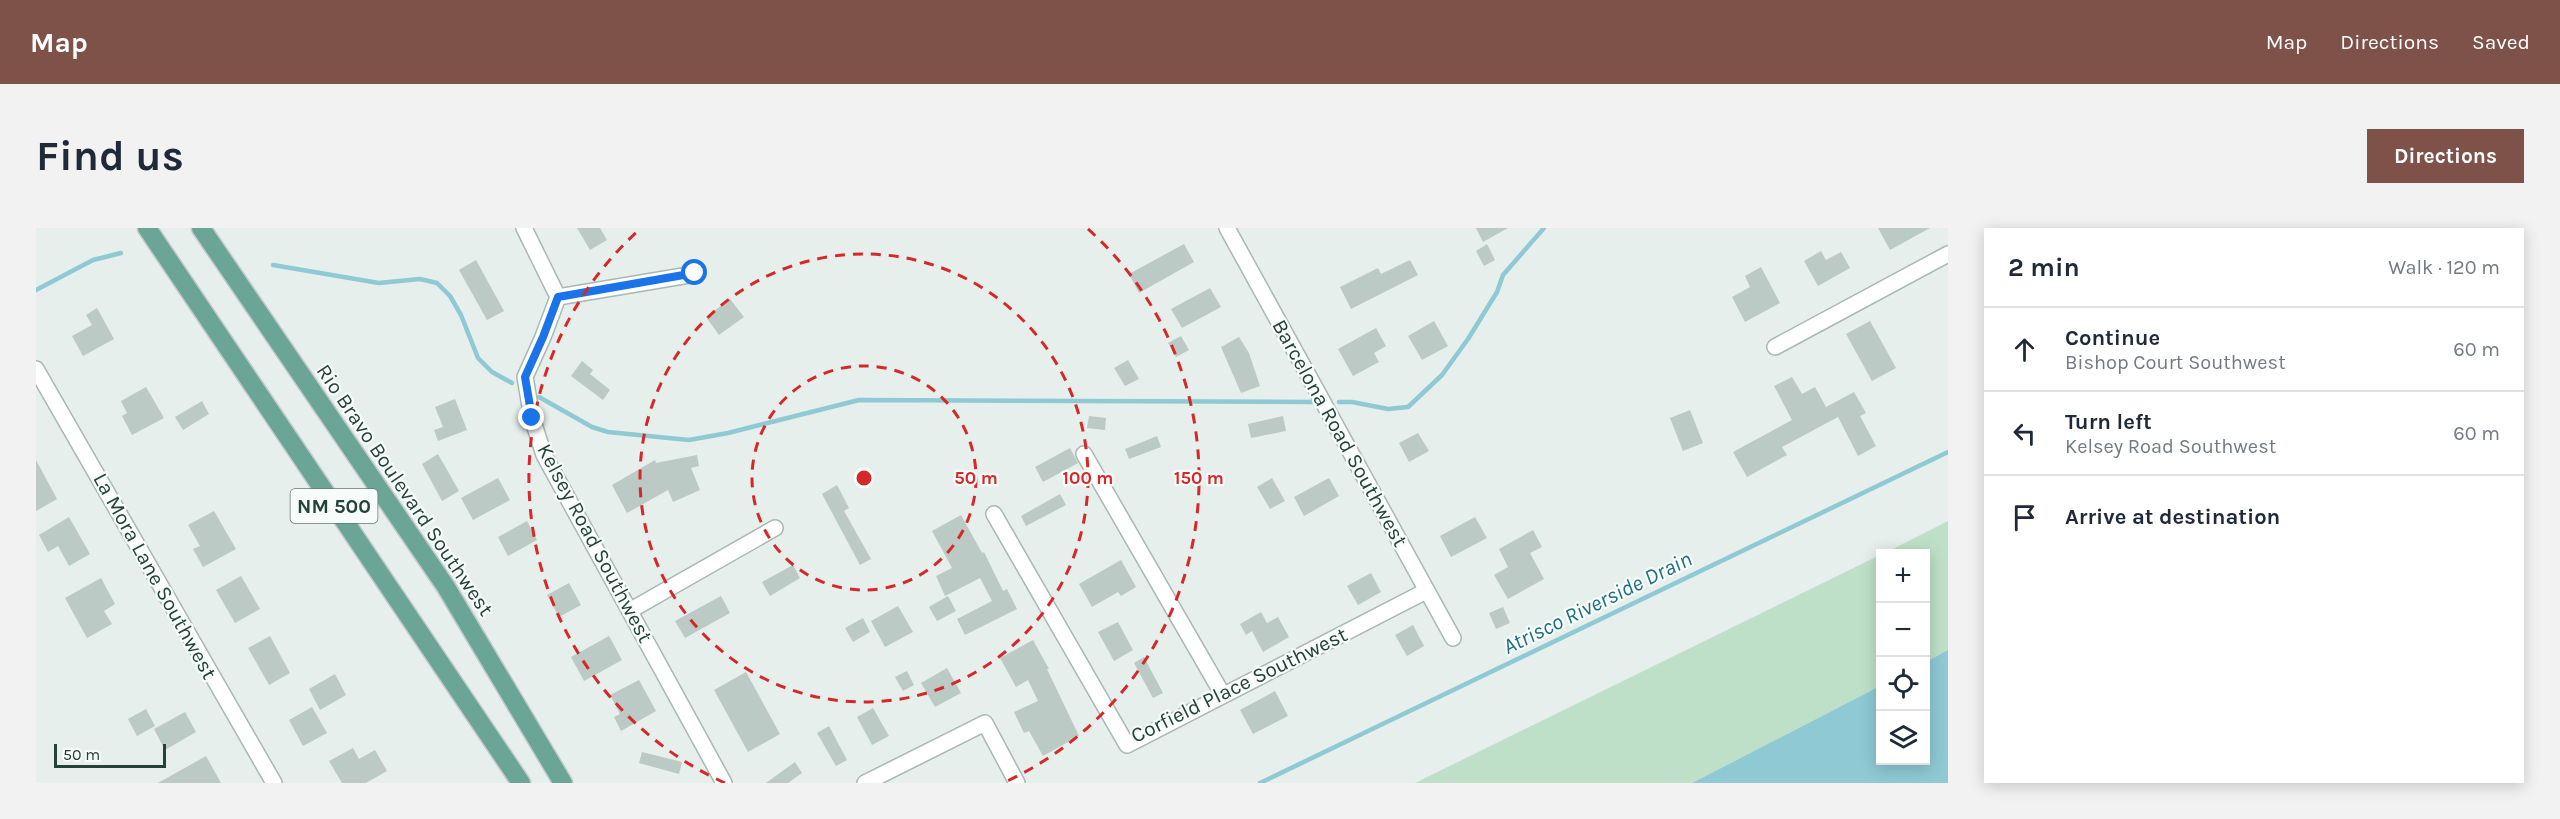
<!DOCTYPE html>
<meta charset="utf-8">
<style>
:root{--surface:#fff;--page:#f2f2f3;--text:#1f2937;--muted:#747a83;--line:#e0e1e3;--accent:#7f5249}
body{margin:0;font-family:Karla,sans-serif;background:var(--page);color:var(--text)}
.controls{position:absolute;right:18px;bottom:18px;display:grid;overflow:hidden;border-radius:0px;box-shadow:0 3px 15px #0003}
.controls button{width:54px;height:54px;display:grid;place-items:center;padding:0;border:0;border-bottom:2px solid var(--line);background:var(--surface);color:var(--text);font:30px sans-serif}
.scale{position:absolute;left:18px;bottom:15px;width:112px;box-sizing:border-box;padding-left:6px;border:3px solid #24423a;border-top:0;font-size:16px;line-height:21px;white-space:nowrap;color:#24423a;-webkit-text-stroke:4px #f7fbf9;paint-order:stroke}
.stop{position:absolute;width:18px;height:18px;margin:-14px;border:4px solid #1a73e8;border-radius:50%;background:#fff}
.stop.end{background:#1a73e8;border-color:#fff;box-shadow:0 2px 6px #0008}
.list{margin:0;padding:0;list-style:none}
h2{display:flex;justify-content:space-between;align-items:center;height:78px;margin:0;padding:0 24px;font-size:26px}
h2 small{font-size:20px;font-weight:400;color:var(--muted)}
.list li{display:grid;grid-template-columns:39px 1fr auto;gap:18px;align-items:center;box-sizing:border-box;height:84px;padding:0 24px;border-top:2px solid var(--line)}
.list b{display:block;font-size:22px;white-space:nowrap}
.list p{margin:0;font-size:20px;white-space:nowrap;color:var(--muted)}
.list em{font-size:20px;font-style:normal;color:var(--muted)}
.icon{flex:none;width:33px;height:33px;fill:none;stroke:currentColor;stroke-width:2;stroke-linecap:round;stroke-linejoin:round}
.map{position:relative;flex:none;width:1912px;height:555px;overflow:hidden;border-radius:0px}
header{display:flex;align-items:center;gap:36px;box-sizing:border-box;height:84px;padding:0 30px;background:var(--accent);color:#fff}
header strong{font-size:28px}
nav{display:flex;gap:33px;margin-inline-start:auto;font-size:21px}
.intro{display:flex;align-items:center;justify-content:space-between;box-sizing:border-box;height:144px;padding:0 36px}
h1{margin:0;font-size:42px}
.button{padding:15px 27px;border-radius:0px;background:var(--accent);color:#fff;font-size:21px;font-weight:700}
main{display:flex;gap:36px;padding:0 36px}
aside{flex:1;background:var(--surface);border-radius:0px;box-shadow:0 3px 15px #0003}
.map>svg:first-child{display:block}
.green{fill:#bfe0c8}
.water{fill:#8ec9d4}
.lines{fill:none;stroke-linecap:round;stroke-linejoin:round}
.stream{stroke:#8ec9d4;stroke-width:4.5}
.building{fill:#bbcac4}
.street-casing{stroke:#a8b8b2;stroke-width:18}
.primary-casing{stroke:#c2cac8;stroke-width:21}
.street{stroke:#fff;stroke-width:15}
.primary{stroke:#6aa596;stroke-width:18}
.route{stroke:#1a73e8;stroke-width:8}
.ring{fill:none;stroke:#d62828;stroke-width:3;stroke-dasharray:10 8}
.labels{text-anchor:middle;stroke-width:4.5;stroke-linejoin:round;paint-order:stroke}
.shield{fill:#f7fbf9;stroke:#637a73;stroke-width:1.5}
.shield-label{font-size:20px;font-weight:bold;fill:#24423a}
.street-label{font-size:21px;fill:#24423a;stroke:#f7fbf9}
.water-label{font-size:22px;font-style:italic;fill:#1c6f80;stroke:#f7fbf9}
.centre{fill:#d62828;stroke:#f7fbf9;stroke-width:3}
.ring-label{font-size:18px;text-anchor:middle;font-weight:bold;fill:#d62828;stroke:#f7fbf9;stroke-width:4.5;stroke-linejoin:round;paint-order:stroke}
</style>
<header>
<strong>Map</strong>
<nav><a>Map</a><a>Directions</a><a>Saved</a></nav>
</header>
<div class="intro"><h1>Find us</h1><a class="button">Directions</a></div>
<main>
<div class="map">
<svg width="1912" height="555" viewBox="0 0 1912 555">
<rect width="100%" height="100%" fill="#e6efeb"/>
<!-- green -->
<g class="green">
<path d="M1912,293V422L1890,434V326H1847Z"/>
<path d="M1844,327V458L1656,555H1379Z"/>
</g>
<!-- water -->
<path class="water" d="M1912,422V555H1656L1844,458V532H1890V434Z"/>
<g class="lines">
<!-- stream -->
<g class="stream">
<path d="M237,37L343,55L384,51L401,55L414,68L425,87L442,130L456,144L476,155"/>
<path d="M0,62L57,32L85,25"/>
<path d="M503,169L556,199L572,204L653,212L692,205L823,172L1277,174"/>
<path d="M1303,174H1316L1352,181L1372,179L1406,147L1432,111L1461,64L1467,47L1508,0"/>
<path d="M1224,555L1912,224"/>
</g>
</g>
<!-- building -->
<g class="building">
<path d="M541,0H564L571,12L554,22Z"/>
<path d="M1440,0H1472L1447,14Z"/>
<path d="M1842,0H1894L1854,22Z"/>
<path d="M1148,16L1158,34L1103,65L1093,46Z"/>
<path d="M1451,16L1459,32L1448,38L1440,23Z"/>
<path d="M1785,23L1790,32L1805,24L1814,40L1782,58L1768,33Z"/>
<path d="M440,32L468,83L451,92L423,42Z"/>
<path d="M1374,32L1382,47L1315,81L1304,59L1342,40L1345,46Z"/>
<path d="M1725,39L1744,75L1709,94L1696,69L1714,59L1709,48Z"/>
<path d="M1174,60L1185,79L1146,100L1135,81Z"/>
<path d="M694,71L708,89L683,107L670,89Z"/>
<path d="M61,80L78,111L47,128L36,108L56,97L50,87Z"/>
<path d="M1398,93L1412,118L1386,132L1372,108Z"/>
<path d="M1834,93L1860,140L1836,153L1810,106Z"/>
<path d="M1340,100L1350,118L1338,125L1343,134L1317,148L1302,121Z"/>
<path d="M1145,108L1153,122L1140,129L1132,115Z"/>
<path d="M1203,109L1213,125L1224,158L1205,165L1185,119Z"/>
<path d="M1092,132L1103,151L1089,158L1078,140Z"/>
<path d="M546,133L557,142L554,146L574,162L567,172L535,148Z"/>
<path d="M1756,149L1766,166L1779,159L1790,179L1818,164L1830,185L1824,188L1840,218L1822,228L1802,189L1746,219L1751,227L1711,249L1697,224L1756,192L1738,158Z"/>
<path d="M110,159L128,190L96,207L86,188L91,185L85,173Z"/>
<path d="M419,171L431,202L402,213L398,202L407,199L399,179Z"/>
<path d="M166,173L173,186L147,202L139,189Z"/>
<path d="M1654,182L1667,215L1647,223L1634,190Z"/>
<path d="M1053,188L1070,190L1069,202L1051,200Z"/>
<path d="M1247,188L1250,203L1215,210L1212,196Z"/>
<path d="M1382,205L1393,223L1373,234L1363,215Z"/>
<path d="M1121,208L1125,219L1093,231L1089,221Z"/>
<path d="M1034,220L1042,235L1007,254L999,239Z"/>
<path d="M402,226L423,263L406,273L386,236Z"/>
<path d="M661,227L663,238L655,240L664,262L637,274L632,262L591,285L576,257L619,232L620,235Z"/>
<path d="M0,232L21,271L0,283Z"/>
<path d="M462,250L474,272L437,292L425,270Z"/>
<path d="M1236,250L1249,273L1234,281L1221,259Z"/>
<path d="M1293,250L1303,268L1268,288L1258,269Z"/>
<path d="M801,257L813,280L808,283L835,331L824,337L786,266Z"/>
<path d="M1024,266L1030,277L990,298L985,288Z"/>
<path d="M178,283L200,321L167,339L157,321L164,318L152,297Z"/>
<path d="M925,287L946,325L948,324L967,363L971,361L981,381L929,407L921,391L956,373L944,350L909,368L900,348L916,340L896,303Z"/>
<path d="M33,289L54,326L33,338L22,318L12,324L3,307Z"/>
<path d="M1439,289L1451,310L1415,329L1404,308Z"/>
<path d="M491,293L501,312L472,328L462,309Z"/>
<path d="M1497,302L1506,319L1494,325L1508,351L1472,371L1458,347L1472,339L1463,321Z"/>
<path d="M1085,332L1100,359L1085,368L1082,364L1056,379L1043,356Z"/>
<path d="M757,337L764,350L734,368L726,354Z"/>
<path d="M1335,345L1345,364L1322,377L1311,358Z"/>
<path d="M205,348L224,381L199,395L180,362Z"/>
<path d="M65,350L79,376L68,383L76,396L51,410L29,370Z"/>
<path d="M533,355L545,377L523,389L511,367Z"/>
<path d="M685,368L694,385L649,410L639,393Z"/>
<path d="M912,368L920,383L901,393L893,379Z"/>
<path d="M862,378L877,404L849,419L835,393Z"/>
<path d="M1467,379L1474,395L1460,401L1453,385Z"/>
<path d="M1225,384L1231,395L1242,389L1253,409L1227,424L1216,403L1210,407L1204,396Z"/>
<path d="M827,390L834,404L817,414L809,400Z"/>
<path d="M1082,394L1097,422L1078,433L1062,404Z"/>
<path d="M1377,397L1388,418L1371,428L1359,407Z"/>
<path d="M234,408L254,445L233,457L212,420Z"/>
<path d="M573,408L586,432L548,453L535,429Z"/>
<path d="M997,412L1013,441H1011L1043,508L1007,528L993,503L988,505L978,484L1002,473L992,452L980,459L964,430Z"/>
<path d="M1108,429L1127,465L1117,470L1098,435Z"/>
<path d="M911,440L925,465L899,479L885,455Z"/>
<path d="M871,443L878,457L867,463L859,449Z"/>
<path d="M710,444L744,506L712,524L678,462Z"/>
<path d="M299,446L310,467L284,482L273,461Z"/>
<path d="M603,452L620,483L585,503L578,489L584,486L574,467Z"/>
<path d="M1239,463L1252,488L1217,506L1204,482Z"/>
<path d="M276,479L291,505L267,518L253,492Z"/>
<path d="M837,480L853,508L836,517L821,489Z"/>
<path d="M110,481L119,498L101,508L92,491Z"/>
<path d="M149,484L160,504L129,522L118,501Z"/>
<path d="M793,498L811,532L800,538L781,505Z"/>
<path d="M317,520L323,531L339,522L351,543L330,555H306L293,533Z"/>
<path d="M606,524L646,534L643,546L603,535Z"/>
<path d="M170,528L185,555H122Z"/>
<path d="M759,534L766,545L752,555H730Z"/>
</g>
<g class="lines">
<defs>
<g id="street">
<path d="M488,0L522,69L507,109L489,149L496,190L508,227L688,555"/>
<path d="M1191,0L1417,410"/>
<path d="M522,69L659,46"/>
<path d="M1739,119L1912,26"/>
<path d="M0,141L238,555"/>
<path d="M1048,226L1187,467"/>
<path d="M958,286L1091,517L1390,363"/>
<path d="M595,382L739,300"/>
<path d="M829,555L949,495L981,555"/>
</g>
<g id="primary">
<path d="M111,0L485,555"/>
<path d="M165,0L410,359L527,555"/>
</g>
</defs>
<!-- street casing -->
<use href="#street" class="street-casing"/>
<!-- primary casing -->
<use href="#primary" class="primary-casing"/>
<!-- street -->
<use href="#street" class="street"/>
<!-- primary -->
<use href="#primary" class="primary"/>
</g>
<g class="lines">
<!-- route -->
<path class="route" d="M496,190L489,149L507,109L522,69L659,45"/>
</g>
<!-- distance rings -->
<g class="ring">
<circle cx="828" cy="250" r="112"/>
<circle cx="828" cy="250" r="224"/>
<path d="M689 555A335 335 0 0 1 604 1M1052 1A335 335 0 0 1 967 555"/>
</g>
<g class="labels">
<!-- shield labels -->
<rect class="shield" x="254.5" y="261" width="87" height="34" rx="4.5"/>
<g class="shield-label">
<text x="298" y="285">NM 500</text>
</g>
<!-- street labels -->
<g class="street-label">
<text transform="translate(1304 205) rotate(61)" y="7">Barcelona Road Southwest</text>
<text transform="translate(369 262) rotate(56)" y="7">Rio Bravo Boulevard Southwest</text>
<text transform="translate(559 315) rotate(62)" y="7">Kelsey Road Southwest</text>
<text transform="translate(119 348) rotate(61)" y="7">La Mora Lane Southwest</text>
<text transform="translate(1203 457) rotate(-26)" y="7">Corfield Place Southwest</text>
</g>
<!-- water labels -->
<g class="water-label">
<text transform="translate(1561 374) rotate(-26)" y="8">Atrisco Riverside Drain</text>
</g>
</g>
<circle cx="828" cy="250" r="9" class="centre"/>
<g class="ring-label">
<text x="940" y="256">50 m</text>
<text x="1052" y="256">100 m</text>
<text x="1163" y="256">150 m</text>
</g>
</svg>
<div class="controls">
<button>+</button>
<button>−</button>
<button><svg class="icon" aria-label="locate" viewBox="0 0 24 24"><circle cx="12" cy="12" r="6"/><path d="M12 2v4M12 18v4M2 12h4M18 12h4"/></svg></button>
<button><svg class="icon" aria-label="layers" viewBox="0 0 24 24"><path d="M12 4l9 5-9 5-9-5zM3 14l9 5 9-5"/></svg></button>
</div>
<div class="scale">50 m</div>
<div class="stop" style="left:659px;top:45px"></div>
<div class="stop end" style="left:496px;top:190px"></div>
</div>
<aside>
<h2>2 min<small>Walk · 120 m</small></h2>
<ul class="list">
<li><svg class="icon" aria-label="ahead" viewBox="0 0 24 24"><path d="M12 20V5M6 11l6-6 6 6"/></svg><div><b>Continue</b><p>Bishop Court Southwest</p></div><em>60 m</em></li>
<li><svg class="icon" aria-label="left" viewBox="0 0 24 24"><path d="M17 20v-9H6M10 6l-5 5 5 5"/></svg><div><b>Turn left</b><p>Kelsey Road Southwest</p></div><em>60 m</em></li>
<li><svg class="icon" aria-label="arrive" viewBox="0 0 24 24"><path d="M6 21V4h12l-3 4 3 4H6"/></svg><div><b>Arrive at destination</b></div></li>
</ul>
</aside>
</main>
